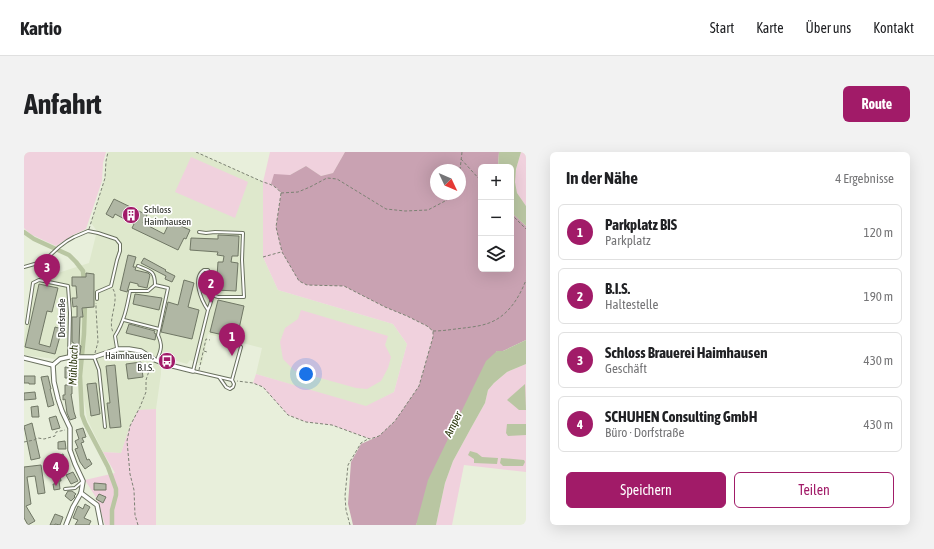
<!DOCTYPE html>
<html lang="de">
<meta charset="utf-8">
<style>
:root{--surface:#fff;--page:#f2f2f2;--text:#202124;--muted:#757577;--line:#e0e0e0;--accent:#a11b68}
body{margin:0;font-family:"Asap Condensed",sans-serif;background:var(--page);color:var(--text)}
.controls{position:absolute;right:12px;top:12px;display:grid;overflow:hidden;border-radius:6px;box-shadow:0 4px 16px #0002}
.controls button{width:36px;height:36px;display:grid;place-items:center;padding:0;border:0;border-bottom:1px solid var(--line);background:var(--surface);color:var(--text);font:20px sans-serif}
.compass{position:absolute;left:406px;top:12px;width:36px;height:36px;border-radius:50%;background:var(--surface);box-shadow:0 4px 16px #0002;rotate:134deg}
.you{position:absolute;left:282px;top:222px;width:14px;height:14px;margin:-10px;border:3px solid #fff;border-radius:50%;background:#1a73e8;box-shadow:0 0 0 6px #1a73e833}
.badge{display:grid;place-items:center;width:26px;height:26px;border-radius:50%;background:var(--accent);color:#fff;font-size:13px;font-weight:700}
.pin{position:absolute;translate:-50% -33px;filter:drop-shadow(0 1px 2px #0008)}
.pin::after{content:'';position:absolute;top:21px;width:14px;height:12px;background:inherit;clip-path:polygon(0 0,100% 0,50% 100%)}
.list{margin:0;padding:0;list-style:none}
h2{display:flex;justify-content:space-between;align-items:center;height:52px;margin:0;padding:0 16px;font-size:17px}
h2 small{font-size:13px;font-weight:400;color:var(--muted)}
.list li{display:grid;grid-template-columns:26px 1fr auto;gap:12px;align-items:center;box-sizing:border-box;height:56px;margin:0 8px 8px;padding:0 8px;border:1px solid var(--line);border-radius:6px}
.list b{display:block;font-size:15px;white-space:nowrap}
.list p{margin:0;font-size:13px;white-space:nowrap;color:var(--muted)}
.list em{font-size:13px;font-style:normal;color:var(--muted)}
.actions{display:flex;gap:8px;padding:12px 16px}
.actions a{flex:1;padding:9px 0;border:1px solid var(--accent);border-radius:6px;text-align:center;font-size:14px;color:var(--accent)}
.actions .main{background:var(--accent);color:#fff}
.icon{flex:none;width:22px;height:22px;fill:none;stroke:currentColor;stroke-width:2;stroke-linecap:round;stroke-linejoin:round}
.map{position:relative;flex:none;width:502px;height:373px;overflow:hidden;border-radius:6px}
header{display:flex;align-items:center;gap:24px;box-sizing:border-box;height:56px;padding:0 20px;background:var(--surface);border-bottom:1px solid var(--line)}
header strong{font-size:19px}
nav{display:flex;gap:22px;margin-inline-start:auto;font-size:14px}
.intro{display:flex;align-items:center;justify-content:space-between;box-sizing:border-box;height:96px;padding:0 24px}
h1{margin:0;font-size:28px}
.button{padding:10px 18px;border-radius:6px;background:var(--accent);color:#fff;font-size:14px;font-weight:700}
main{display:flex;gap:24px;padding:0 24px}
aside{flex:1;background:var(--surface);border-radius:6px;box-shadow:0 4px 16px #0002}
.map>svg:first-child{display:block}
.built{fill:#dee8cc}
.green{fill:#f0d1dd}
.forest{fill:#c9a2b2;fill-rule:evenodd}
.water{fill:#b9c6a2}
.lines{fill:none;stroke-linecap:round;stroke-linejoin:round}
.canal{stroke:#b9c6a2;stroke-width:4.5}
.building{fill:#b0b7a4;stroke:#707765}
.service-casing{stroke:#6a715f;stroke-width:4}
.minor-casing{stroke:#6a715f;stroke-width:5.5}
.path{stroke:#7c8173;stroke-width:1;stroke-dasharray:3 2;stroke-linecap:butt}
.service{stroke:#fff;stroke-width:2}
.minor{stroke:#fff;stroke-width:3.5}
.labels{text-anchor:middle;stroke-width:3.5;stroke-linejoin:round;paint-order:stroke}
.poi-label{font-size:10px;fill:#1e2119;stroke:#fff;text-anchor:start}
.street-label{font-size:10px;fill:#1e2119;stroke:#fff}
.water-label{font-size:11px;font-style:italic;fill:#29350a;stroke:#fff}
</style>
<header>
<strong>Kartio</strong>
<nav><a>Start</a><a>Karte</a><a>Über uns</a><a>Kontakt</a></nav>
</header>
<div class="intro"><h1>Anfahrt</h1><a class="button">Route</a></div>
<main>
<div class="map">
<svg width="502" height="373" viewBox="0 0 502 373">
<rect width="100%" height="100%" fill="#e8efdb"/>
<!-- built -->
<path class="built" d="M84,0H172L239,30V105L254,138L369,172L383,192L370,240L342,255L232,222L238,196L184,182L178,212L166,208L163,212L137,204V222L132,257L114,259L106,274L97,301L79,300L63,267L54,210L0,203V187L9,129L65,111L73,79L67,71L81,26L82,9Z"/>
<!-- green -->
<g class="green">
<path d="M0,0H82L79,11L78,29L62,77L49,83L32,94L6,82L0,76Z"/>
<path d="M246,0H321L309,21L297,24L282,14L266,23L247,32L254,37L257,41L252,75L283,133L320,134L361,155L383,164L403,174L409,179V185L395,234L371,269L355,284L346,287L308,273L282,270L264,263L239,235L229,231L232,222L342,254L370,240L383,192L369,172L254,138L239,105V30Z"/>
<path d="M497,0H502V54C499,50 495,45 493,41C488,27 493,13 497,0Z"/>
<path d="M167,5L224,30L211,66L151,40Z"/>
<path d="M277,158L364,184L361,193L367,205L364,216L357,229L343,237L332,236L271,219L259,207L256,190L261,176L274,167Z"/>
<path d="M502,212V320L440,313L428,373H412L421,331L429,309L447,276L461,251L464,238L470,231L483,220Z"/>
<path d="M132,257V373H81L73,347L61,328L91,321L79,300L97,301L106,274L114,258Z"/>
</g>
<!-- forest -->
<path class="forest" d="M321,0H475L474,15H457V117H487V60L502,74V188L479,199H473L392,373H329L324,352L327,310L337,292L355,284L371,269L395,234L409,185V179L403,174L383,164L361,155L320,134L283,133L275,129L258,100L252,75L257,41L254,37L247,32L250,22L266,23L282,14L297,24L309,21ZM412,18H436V42H412Z"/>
<!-- water -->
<g class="water">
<path d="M475,0H497L492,17L491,30L493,41L502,54V74L487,60V15H474Z"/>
<path d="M502,188V212L483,220L470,231L464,238L461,251L447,276L429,309L421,331L412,373H392L404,328L462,209L473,199H479Z"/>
<path d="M501,232L502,258H495L483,248Z"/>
<path d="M483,272H502V283L484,284L482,281Z"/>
<path d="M446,299L453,301L458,305L474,306L473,312L450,311V307L444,303Z"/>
<path d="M477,306L500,308L501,310L499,314H479L476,311Z"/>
</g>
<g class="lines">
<!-- canal -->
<g class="canal">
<path d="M0,80L10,87L45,103L52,110L59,119L60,131"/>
<path d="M61,151L60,182L56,224L58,263L61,271L84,315L92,337V343L88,358V373"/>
</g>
</g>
<!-- building -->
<g class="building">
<path d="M90,47L123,63L119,71L140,82L146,69L166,78L162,87L160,86L154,98L108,76L110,72L91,62L89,66L82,62Z"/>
<path d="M194,83L215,84L214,104H208L207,110L214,111L212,139L192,138L194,110H199L200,104L193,103L194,100L166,98L167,86L194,87Z"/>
<path d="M104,103L112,105L109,115H112L111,118L124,121L126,123L123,136L114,134V132L106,130L103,140L96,138Z"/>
<path d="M120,106L142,118L141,119L151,124L148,130L141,127L142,124L117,111Z"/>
<path d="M62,121L70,122V155L58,156L59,165H56L55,193L57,194L56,202H49L50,191L48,190V165H53V154L49,155L48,146H53L52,134H48V125H62Z"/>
<path d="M160,128L170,131L164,155L175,158L168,187L137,180L144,150L154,153Z"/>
<path d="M15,132L34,136L28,160L23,159L15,192L26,195L31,175L38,177L31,202L1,195Z"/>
<path d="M111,142L138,146L135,158L109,152Z"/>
<path d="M194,148L220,154L213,186L186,180Z"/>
<path d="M105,172L131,179L130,181L132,182L131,188L102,181Z"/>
<path d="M117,210L119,225L104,227L102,212Z"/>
<path d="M91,213L97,275L86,276L83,251H86L82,214Z"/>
<path d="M41,215L48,216L47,226H41Z"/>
<path d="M0,224H11V232H5V231H0Z"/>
<path d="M24,224L27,237H26L30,253L24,255L17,225Z"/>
<path d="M72,231L76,262L67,264L63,232Z"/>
<path d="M41,233H48V242H47L50,260L52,266L46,268L43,261L41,247L39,248V243H41Z"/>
<path d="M11,240L12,247L0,248V241Z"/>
<path d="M14,254L15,265H8L7,255Z"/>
<path d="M32,264L36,276L28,278L25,266Z"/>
<path d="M8,271L16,306L7,308L0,274Z"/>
<path d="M59,276L62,285L58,286L60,290L57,291L63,308L65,307L68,312L61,317L56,310L51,297L54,296L51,289L55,287L52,278Z"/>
<path d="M41,289L42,297H34V290Z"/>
<path d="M39,302L44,314L39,316L34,304Z"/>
<path d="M17,313L21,341L14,342L11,324L3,325L7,352L2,354L11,369L4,373L0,366V315Z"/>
<path d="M49,320L54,329L47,332L42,323Z"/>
<path d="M36,323L37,329H35L36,337L30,338L29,332H31L30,324Z"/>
<path d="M70,331L82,332V338H70Z"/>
<path d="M44,339H48L52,342L50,344L51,345L47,349L41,344Z"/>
<path d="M75,342L82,345L79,351L72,347Z"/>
<path d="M61,352L66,355L60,366L67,369L65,373H51L54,368L49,366L54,354L59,357Z"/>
<path d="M31,362L39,365L36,373L31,372V373H26Z"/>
</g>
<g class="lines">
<defs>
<g id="service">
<path d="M175,80L182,81L191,80L219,81L218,108L220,145H194L188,143"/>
<path d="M114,114C127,119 131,119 131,133"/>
<path d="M0,115L14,111L21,108L35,95L43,89L50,85L64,79L74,81L92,87L96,92V99L93,108L87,134L73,140V147"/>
<path d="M131,133L144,136L134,183C139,194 137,198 133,208"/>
<path d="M184,158C177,148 168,126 180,118H184C192,128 189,147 184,158L169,219L208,228"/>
<path d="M100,168L135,177"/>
<path d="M3,171L9,131L15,128L44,134L46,161L45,205"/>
<path d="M93,196L91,184C100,170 103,155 106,139H124L131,133"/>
<path d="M70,205L75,218L81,275"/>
<path d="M195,225L202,235L206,237L209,235L210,232L208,228L217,195"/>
<path d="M41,337L51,336L58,330"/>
</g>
<g id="minor">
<path d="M0,206L29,213"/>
<path d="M29,213L30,230L34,247L38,259L46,276V298L51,312L59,329L57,341L49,355L42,373"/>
<path d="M29,213L36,207L45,205H70L94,197H105L117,199L131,208L141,212L169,219"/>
<path d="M57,341L73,353L77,373"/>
</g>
</defs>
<!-- service casing -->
<use href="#service" class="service-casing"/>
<!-- minor casing -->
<use href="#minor" class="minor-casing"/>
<!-- path -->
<g class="path">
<path d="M172,0L239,30C246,32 252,34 257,41L252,75L258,100L275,129L283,133L320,134L361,155L383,164L403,174L409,179V185L395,234L371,269L355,284L346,287L308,273L282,270L264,263L239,235L229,231L213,229"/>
<path d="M437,7L457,29"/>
<path d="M436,18L438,0"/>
<path d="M257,41L274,40L286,35L303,26L313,27L362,57L381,59L404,58L423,48L427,42"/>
<path d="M487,62L502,77"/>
<path d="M65,77L81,26L82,9L84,0"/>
<path d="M239,105L257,100"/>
<path d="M89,137C96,148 83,169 89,180"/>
<path d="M409,179C420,179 430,177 440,176C448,175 457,174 465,171C484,164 495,146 502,128"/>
<path d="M180,199L183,200"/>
<path d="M71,201L74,190L72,157V151"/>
<path d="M175,218L182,187L186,188"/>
<path d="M0,290L10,288L14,286L20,287L31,284L32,280L41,278"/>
<path d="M114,373L111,363L110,338L106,322L103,289L106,274L116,255L122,240V228L125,219L129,212"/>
<path d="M326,373L322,358L321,344L324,313L337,291L344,287"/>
<path d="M501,373L502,372"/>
</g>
<!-- service -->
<use href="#service" class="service"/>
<!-- minor -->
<use href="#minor" class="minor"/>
</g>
<!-- icons -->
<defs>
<symbol id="building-disc" viewBox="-11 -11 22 22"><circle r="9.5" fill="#a11b68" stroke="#fff"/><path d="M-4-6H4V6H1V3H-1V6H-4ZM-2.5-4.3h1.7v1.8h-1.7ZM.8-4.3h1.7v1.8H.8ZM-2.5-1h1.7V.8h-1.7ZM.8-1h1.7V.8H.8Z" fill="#fff"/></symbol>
<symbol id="bus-disc" viewBox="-11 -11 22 22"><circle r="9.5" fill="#a11b68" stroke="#fff"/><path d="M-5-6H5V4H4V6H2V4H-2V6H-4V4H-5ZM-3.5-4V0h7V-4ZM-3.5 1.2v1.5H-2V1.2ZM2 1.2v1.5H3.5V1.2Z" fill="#fff"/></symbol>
</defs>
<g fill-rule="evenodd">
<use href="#building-disc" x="97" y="53" width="20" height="20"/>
<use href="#bus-disc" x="133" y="199" width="20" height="20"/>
</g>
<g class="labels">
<!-- poi labels -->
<g class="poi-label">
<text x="120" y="61">Schloss<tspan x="120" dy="12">Haimhausen</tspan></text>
<text x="130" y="207" text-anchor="end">Haimhausen,<tspan x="130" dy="12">B.I.S.</tspan></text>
</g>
<!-- street labels -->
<g class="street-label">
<text transform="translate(37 166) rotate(-90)" y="4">Dorfstraße</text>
</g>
<!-- water labels -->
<g class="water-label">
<text transform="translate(49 213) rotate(-88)" y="4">Mühlbach</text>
<text transform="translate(429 272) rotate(-64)" y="4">Amper</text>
</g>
</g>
</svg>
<div class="controls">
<button>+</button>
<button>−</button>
<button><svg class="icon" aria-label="layers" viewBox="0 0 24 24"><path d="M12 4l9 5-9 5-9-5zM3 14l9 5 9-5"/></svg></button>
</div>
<svg class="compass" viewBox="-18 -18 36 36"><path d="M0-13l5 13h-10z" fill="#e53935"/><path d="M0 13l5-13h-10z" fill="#757577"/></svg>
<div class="you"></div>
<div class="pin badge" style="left:208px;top:204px">1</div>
<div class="pin badge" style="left:187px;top:151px">2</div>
<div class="pin badge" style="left:23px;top:135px">3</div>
<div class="pin badge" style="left:32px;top:334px">4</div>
</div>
<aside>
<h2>In der Nähe<small>4 Ergebnisse</small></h2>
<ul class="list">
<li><span class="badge">1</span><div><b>Parkplatz BIS</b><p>Parkplatz</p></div><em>120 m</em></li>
<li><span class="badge">2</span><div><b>B.I.S.</b><p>Haltestelle</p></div><em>190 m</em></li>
<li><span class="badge">3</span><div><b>Schloss Brauerei Haimhausen</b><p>Geschäft</p></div><em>430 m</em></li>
<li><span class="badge">4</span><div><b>SCHUHEN Consulting GmbH</b><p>Büro · Dorfstraße</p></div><em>430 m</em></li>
</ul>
<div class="actions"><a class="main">Speichern</a><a>Teilen</a></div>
</aside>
</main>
